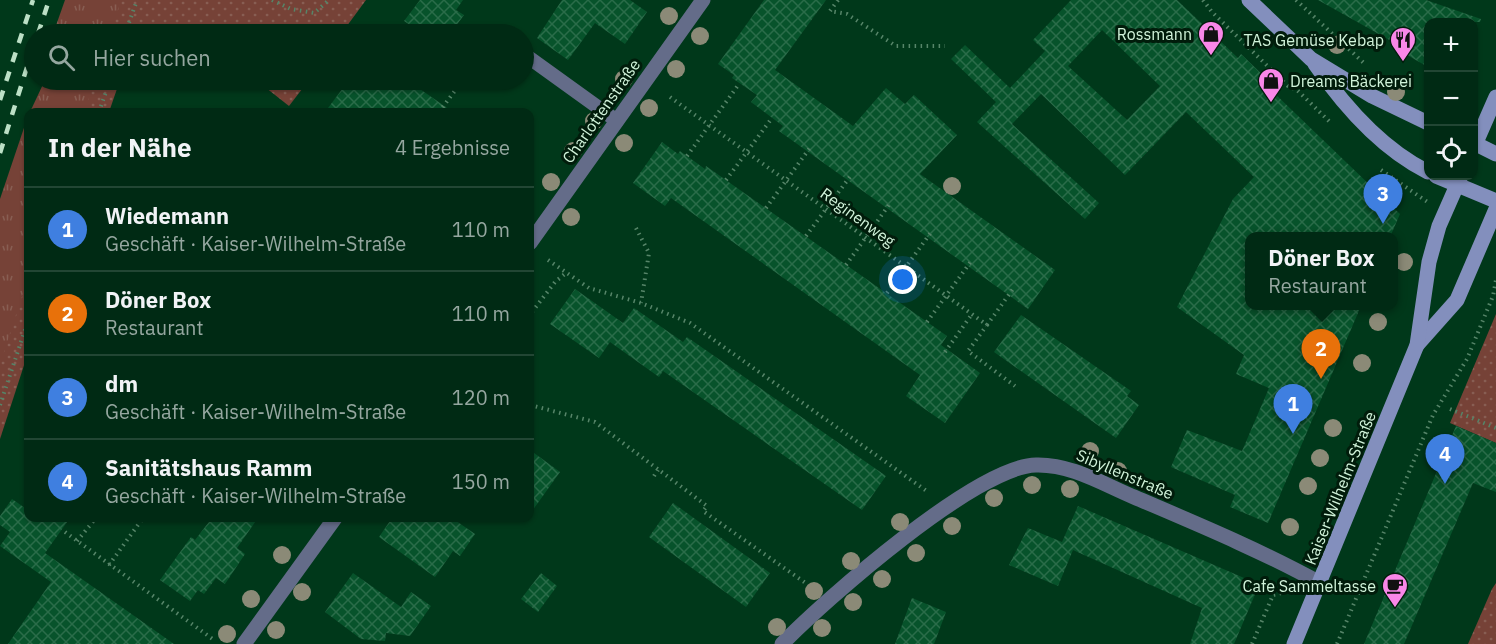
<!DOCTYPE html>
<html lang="de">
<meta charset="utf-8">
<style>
:root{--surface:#002a14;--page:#0e3622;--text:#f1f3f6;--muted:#95a7a0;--line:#224634;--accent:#f987e8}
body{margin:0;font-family:"IBM Plex Sans",sans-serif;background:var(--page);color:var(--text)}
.controls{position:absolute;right:18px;top:18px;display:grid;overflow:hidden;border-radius:12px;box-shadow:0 2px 4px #0004}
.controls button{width:54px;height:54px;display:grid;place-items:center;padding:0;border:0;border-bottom:2px solid var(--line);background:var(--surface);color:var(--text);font:30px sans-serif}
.you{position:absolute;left:903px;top:280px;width:21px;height:21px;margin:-15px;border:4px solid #fff;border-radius:50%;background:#1a73e8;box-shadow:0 0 0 9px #1a73e833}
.badge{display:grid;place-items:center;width:39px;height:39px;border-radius:50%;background:var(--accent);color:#fff;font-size:20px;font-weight:700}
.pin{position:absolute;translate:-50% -50px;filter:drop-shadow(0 2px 3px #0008)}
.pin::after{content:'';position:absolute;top:32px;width:21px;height:18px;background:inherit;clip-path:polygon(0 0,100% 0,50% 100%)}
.popup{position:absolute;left:1245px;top:232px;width:153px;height:78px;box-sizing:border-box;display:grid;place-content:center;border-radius:12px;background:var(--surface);filter:drop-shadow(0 2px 4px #0005);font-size:20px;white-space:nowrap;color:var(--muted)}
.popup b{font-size:22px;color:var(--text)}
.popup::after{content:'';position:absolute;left:50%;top:100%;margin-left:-12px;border:12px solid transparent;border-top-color:var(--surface)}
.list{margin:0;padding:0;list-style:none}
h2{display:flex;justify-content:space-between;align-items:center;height:78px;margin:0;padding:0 24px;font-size:26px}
h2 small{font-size:20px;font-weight:400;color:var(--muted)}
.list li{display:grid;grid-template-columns:39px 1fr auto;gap:18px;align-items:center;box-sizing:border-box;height:84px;padding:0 24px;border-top:2px solid var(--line)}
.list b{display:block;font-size:22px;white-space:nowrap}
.list p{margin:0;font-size:20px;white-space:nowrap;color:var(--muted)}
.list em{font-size:20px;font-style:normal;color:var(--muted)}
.icon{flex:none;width:33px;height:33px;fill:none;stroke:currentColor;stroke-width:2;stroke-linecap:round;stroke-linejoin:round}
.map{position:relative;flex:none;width:1496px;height:644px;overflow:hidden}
.search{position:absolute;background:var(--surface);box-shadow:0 2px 4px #0004;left:24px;top:24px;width:510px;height:66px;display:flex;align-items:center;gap:15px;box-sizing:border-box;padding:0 21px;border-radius:33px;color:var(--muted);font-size:22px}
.panel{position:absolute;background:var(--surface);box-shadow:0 2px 4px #0004;left:24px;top:108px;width:510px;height:414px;border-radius:12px}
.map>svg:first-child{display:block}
.grass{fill:url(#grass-tufts)}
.park{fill:url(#park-dots)}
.building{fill:url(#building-cross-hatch);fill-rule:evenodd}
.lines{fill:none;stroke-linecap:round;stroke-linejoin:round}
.path{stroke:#568569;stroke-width:4;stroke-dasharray:1.5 4.5;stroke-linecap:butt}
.lane{stroke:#646c89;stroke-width:14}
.street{stroke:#646c89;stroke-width:15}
.secondary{stroke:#838fbd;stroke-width:15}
.rail{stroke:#bce0c6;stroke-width:4.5;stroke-dasharray:10 10;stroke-linecap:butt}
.tree{fill:#8b8a77}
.labels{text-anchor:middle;stroke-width:6;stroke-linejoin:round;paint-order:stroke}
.poi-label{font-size:16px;fill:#d1f3da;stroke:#011c0b;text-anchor:end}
.street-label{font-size:16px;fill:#d1f3da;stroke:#011c0b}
</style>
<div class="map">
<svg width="1496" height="644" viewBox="0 0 1496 644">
<defs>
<pattern id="grass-tufts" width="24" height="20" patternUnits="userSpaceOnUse" patternTransform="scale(1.5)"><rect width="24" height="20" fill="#764237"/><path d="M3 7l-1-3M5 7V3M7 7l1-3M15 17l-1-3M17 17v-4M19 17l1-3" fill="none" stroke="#885e53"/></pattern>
<pattern id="park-dots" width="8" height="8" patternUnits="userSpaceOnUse" patternTransform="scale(1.5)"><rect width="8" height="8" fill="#764237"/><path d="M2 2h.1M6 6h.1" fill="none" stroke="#885e53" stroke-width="1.8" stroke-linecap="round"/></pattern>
<pattern id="building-cross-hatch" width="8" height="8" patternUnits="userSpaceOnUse" patternTransform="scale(1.5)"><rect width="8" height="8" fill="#07532b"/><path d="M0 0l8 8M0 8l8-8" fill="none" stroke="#2a6c49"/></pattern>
</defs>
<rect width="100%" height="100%" fill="#00381a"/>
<!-- grass -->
<g class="grass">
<path d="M65,0H128L117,34H53Z"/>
<path d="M45,80H102L91,112H30Z"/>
<path d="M28,116V302L0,389V199Z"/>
</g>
<!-- park -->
<g class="park">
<path d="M121,0H366L341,34H110Z"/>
<path d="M95,80H120L109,112H84Z"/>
<path d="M256,80H309L289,106Z"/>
<path d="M28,278V353L0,439V364Z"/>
<path d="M1496,314V443L1450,423Z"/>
<path d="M1496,583V644H1468L1492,589Z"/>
</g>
<!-- building -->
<g class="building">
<path d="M420,0H463L456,10L464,15L450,34H403L410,25L404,21Z"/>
<path d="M562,0H630L647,12L625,44L595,23L568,60L537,38Z"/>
<path d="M764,0H826L775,70L853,126L886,88L905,104L914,95L957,135L920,174L1055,270L1028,309L779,131L783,126L751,102L757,95L732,78L734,75L718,64Z"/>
<path d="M1071,0H1177L1238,58L1241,54L1271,83L1267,86L1400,214L1390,237H1249V306H1361L1268,523L1230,507L1235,495L1171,467L1187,430L1242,451L1269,388L1236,374L1244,355L1177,307L1233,199L1254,177L1186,112L1125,175L1041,94L1012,124L1099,203L1085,219L977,122L996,102L951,59L965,45L1010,88L1045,51L1033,40ZM1102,30L1160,86L1127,120L1068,66Z"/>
<path d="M1318,0H1426L1481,19L1480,22H1428V67L1400,51L1402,47Z"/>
<path d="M349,80H407L453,112H325Z"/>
<path d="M662,142L678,154L680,151L705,169L706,166L947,336L941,345L980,373L945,423L906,396L920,375L671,198L665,206L633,183Z"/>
<path d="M575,289L623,323L634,308L683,342L687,337L886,476L862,510L663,371L659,377L610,342L599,358L550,324Z"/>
<path d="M1021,315L1131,391L1127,396L1139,405L1116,438L994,352Z"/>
<path d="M1456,426L1496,443V492L1473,483L1404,644H1364Z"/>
<path d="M530,450L560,472L530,514Z"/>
<path d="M12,499L28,510V518H70L45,553L174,644H8L51,582L0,546L10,532L0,525V516Z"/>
<path d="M673,503L770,573L746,607L649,537Z"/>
<path d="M1078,506L1251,581L1256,592L1234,644H1190L1202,608L1073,550L1058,586L1009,565L1028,528L1062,542Z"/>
<path d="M212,518H258L237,548L245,554L225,584L216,578L204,594L198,590L190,601L160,580L191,537L195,540Z"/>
<path d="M392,518H452L475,534L460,556L453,551L435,577L379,537Z"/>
<path d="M353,573L401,607L411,592L431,606L410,636L386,633L385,641L361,639L325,612Z"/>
<path d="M541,573L557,586L538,612L521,599Z"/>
<path d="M912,598L946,612L934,644H895Z"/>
</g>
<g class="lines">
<!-- path -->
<g class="path">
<path d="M272,0L291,9L314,13L329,0"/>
<path d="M838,0L830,11L847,14L896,46H945"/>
<path d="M1203,0L1212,12L1288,86L1297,90L1332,124"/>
<path d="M1296,0L1366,65"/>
<path d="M125,34L137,0"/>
<path d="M670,97L987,325L968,351L1015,386"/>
<path d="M99,112L110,80"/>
<path d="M439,112L463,80"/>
<path d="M687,156L739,84"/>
<path d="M1381,170L1429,203"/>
<path d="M726,180L772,118"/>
<path d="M766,208L812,145"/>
<path d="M636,228L649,253L641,303"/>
<path d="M806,236L852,174"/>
<path d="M548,260L589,288L641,303L690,323L928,492"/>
<path d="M846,265L891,202"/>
<path d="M887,293L932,231"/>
<path d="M532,312L555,282L566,273"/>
<path d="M927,322L972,260"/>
<path d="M987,325L1013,289"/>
<path d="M945,352L972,314"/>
<path d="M0,405L28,321"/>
<path d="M530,405L595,422L707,506L703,511L807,584"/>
<path d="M1450,409L1496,428"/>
<path d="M654,476L658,470"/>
<path d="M65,532L214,640"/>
<path d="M77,541L96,518"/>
<path d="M109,565L143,518"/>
<path d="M1252,644L1273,595L1290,591"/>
<path d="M1337,644L1433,415L1467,359L1493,296L1496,280"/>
</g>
<!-- lane -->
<g class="lane">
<path d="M496,34H497"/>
<path d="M524,54L617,121"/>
</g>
<!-- street -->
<g class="street">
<path d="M530,243L703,0"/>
<path d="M244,644L335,518"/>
<path d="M782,644C826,599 977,466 1036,465C1071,464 1103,484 1134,497C1197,524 1260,550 1320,583"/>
</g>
<!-- secondary -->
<g class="secondary">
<path d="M1249,0L1311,59L1372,96L1428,123"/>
<path d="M1315,64C1344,106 1382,149 1428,172"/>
<path d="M1474,143L1496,154"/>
<path d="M1474,147L1496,97"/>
<path d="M1436,176L1496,201"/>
<path d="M1417,345L1457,300L1496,209"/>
<path d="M1294,644L1417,345L1429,262L1439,226L1461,176"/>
</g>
<!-- rail -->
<g class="rail">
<path d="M38,34L49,0"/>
<path d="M0,100L33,0"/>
<path d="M0,153L34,45"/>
</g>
</g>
<!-- trees -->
<g class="tree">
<circle cx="669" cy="16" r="9"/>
<circle cx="700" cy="36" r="9"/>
<circle cx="1337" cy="45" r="9"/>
<circle cx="676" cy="69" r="9"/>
<circle cx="624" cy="79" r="9"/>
<circle cx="1396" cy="92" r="9"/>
<circle cx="649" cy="108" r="9"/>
<circle cx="594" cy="121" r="9"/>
<circle cx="624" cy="143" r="9"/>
<circle cx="573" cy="151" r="9"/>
<circle cx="551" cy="182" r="9"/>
<circle cx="952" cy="186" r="9"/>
<circle cx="571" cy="217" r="9"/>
<circle cx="1404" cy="262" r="9"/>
<circle cx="1378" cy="322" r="9"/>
<circle cx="1362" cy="363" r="9"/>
<circle cx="1333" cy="428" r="9"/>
<circle cx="1090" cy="451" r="9"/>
<circle cx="1320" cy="458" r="9"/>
<circle cx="1118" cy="471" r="9"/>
<circle cx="1032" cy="485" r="9"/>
<circle cx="1308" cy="486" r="9"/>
<circle cx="1070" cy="489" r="9"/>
<circle cx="994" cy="498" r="9"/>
<circle cx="900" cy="522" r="9"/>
<circle cx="952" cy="526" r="9"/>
<circle cx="1290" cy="527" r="9"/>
<circle cx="916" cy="553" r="9"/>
<circle cx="282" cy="555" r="9"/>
<circle cx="851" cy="561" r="9"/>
<circle cx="882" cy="579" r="9"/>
<circle cx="814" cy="591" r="9"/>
<circle cx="302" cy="592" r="9"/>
<circle cx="251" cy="599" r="9"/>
<circle cx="853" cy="602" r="9"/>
<circle cx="777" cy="627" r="9"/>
<circle cx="822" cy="628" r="9"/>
<circle cx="276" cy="630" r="9"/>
<circle cx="227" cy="634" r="9"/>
</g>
<!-- icons -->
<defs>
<symbol id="shop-pin" viewBox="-11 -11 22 30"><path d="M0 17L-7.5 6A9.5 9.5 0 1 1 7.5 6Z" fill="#f987e8" stroke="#011c0b"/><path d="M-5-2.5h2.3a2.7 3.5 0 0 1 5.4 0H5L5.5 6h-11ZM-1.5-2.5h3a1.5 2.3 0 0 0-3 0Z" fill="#111"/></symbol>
<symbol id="restaurant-pin" viewBox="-11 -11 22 30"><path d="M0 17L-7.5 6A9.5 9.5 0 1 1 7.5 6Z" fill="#f987e8" stroke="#011c0b"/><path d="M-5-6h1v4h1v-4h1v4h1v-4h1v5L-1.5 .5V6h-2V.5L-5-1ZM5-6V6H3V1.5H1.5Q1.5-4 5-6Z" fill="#111"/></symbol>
<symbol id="cafe-pin" viewBox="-11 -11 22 30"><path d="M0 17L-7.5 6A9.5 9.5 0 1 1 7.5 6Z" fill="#f987e8" stroke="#011c0b"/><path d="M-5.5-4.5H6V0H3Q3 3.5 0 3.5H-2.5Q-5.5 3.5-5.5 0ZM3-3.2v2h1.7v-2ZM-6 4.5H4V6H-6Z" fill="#111"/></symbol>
</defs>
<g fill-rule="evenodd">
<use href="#shop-pin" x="1196" y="19" width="30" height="40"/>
<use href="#restaurant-pin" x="1388" y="25" width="30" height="40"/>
<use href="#shop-pin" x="1256" y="66" width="30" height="40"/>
<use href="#cafe-pin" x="1380" y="571" width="30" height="40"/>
</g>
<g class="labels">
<!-- poi labels -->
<g class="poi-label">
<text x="1192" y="40">Rossmann</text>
<text x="1384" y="46">TAS Gemüse Kebap</text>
<text x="1290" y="87" text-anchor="start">Dreams Bäckerei</text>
<text x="1376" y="592">Cafe Sammeltasse</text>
</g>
<!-- street labels -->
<g class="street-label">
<text transform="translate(601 111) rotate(-55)" y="6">Charlottenstraße</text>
<text transform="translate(858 217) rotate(36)" y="6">Reginenweg</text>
<text transform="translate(1125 474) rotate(23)" y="6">Sibyllenstraße</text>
<text transform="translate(1340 488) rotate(-68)" y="6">Kaiser-Wilhelm-Straße</text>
</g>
</g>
</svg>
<div class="controls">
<button>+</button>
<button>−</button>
<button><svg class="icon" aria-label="locate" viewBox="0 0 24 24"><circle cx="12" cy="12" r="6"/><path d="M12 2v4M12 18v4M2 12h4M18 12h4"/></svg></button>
</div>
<div class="you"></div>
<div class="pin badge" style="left:1293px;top:434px;background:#3f7fe0">1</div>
<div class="pin badge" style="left:1321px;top:379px;background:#e8710a">2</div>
<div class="popup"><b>Döner Box</b>Restaurant</div>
<div class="pin badge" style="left:1383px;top:224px;background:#3f7fe0">3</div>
<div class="pin badge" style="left:1445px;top:484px;background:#3f7fe0">4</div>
<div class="search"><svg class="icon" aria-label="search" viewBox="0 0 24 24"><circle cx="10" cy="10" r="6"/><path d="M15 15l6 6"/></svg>Hier suchen</div>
<section class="panel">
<h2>In der Nähe<small>4 Ergebnisse</small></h2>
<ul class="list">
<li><span class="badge" style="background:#3f7fe0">1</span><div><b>Wiedemann</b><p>Geschäft · Kaiser-Wilhelm-Straße</p></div><em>110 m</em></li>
<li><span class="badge" style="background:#e8710a">2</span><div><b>Döner Box</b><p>Restaurant</p></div><em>110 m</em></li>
<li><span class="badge" style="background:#3f7fe0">3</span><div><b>dm</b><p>Geschäft · Kaiser-Wilhelm-Straße</p></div><em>120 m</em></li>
<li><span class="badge" style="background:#3f7fe0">4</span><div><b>Sanitätshaus Ramm</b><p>Geschäft · Kaiser-Wilhelm-Straße</p></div><em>150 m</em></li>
</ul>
</section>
</div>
